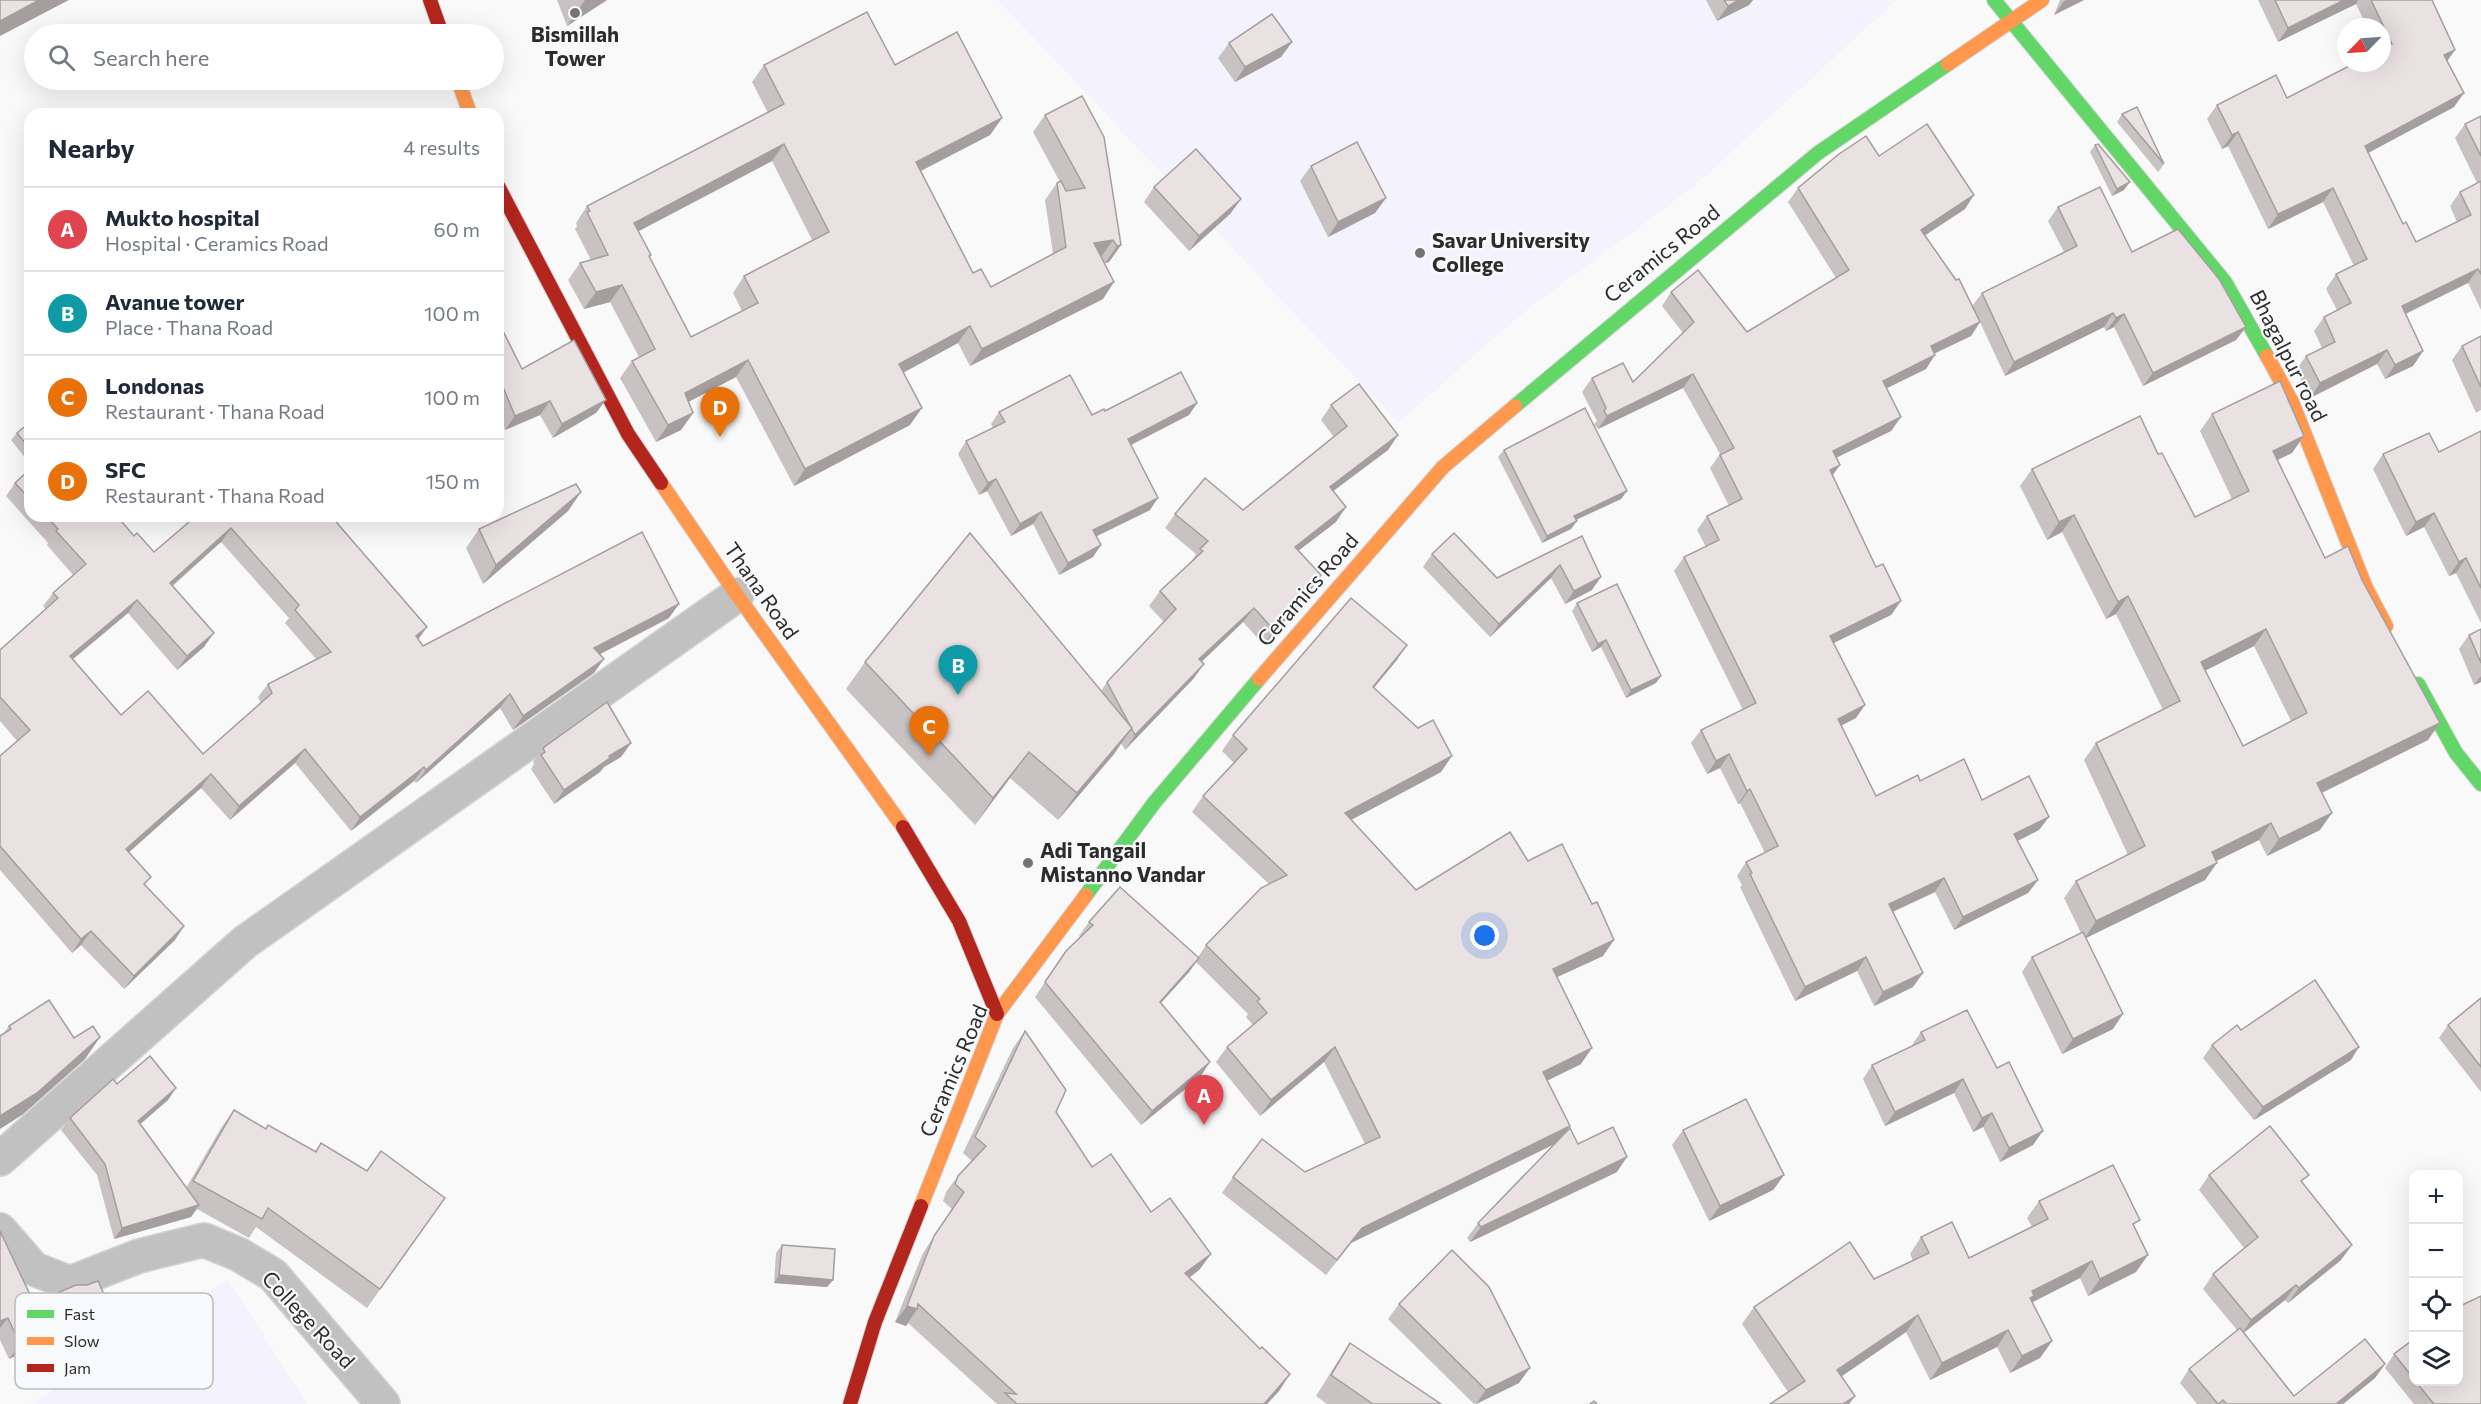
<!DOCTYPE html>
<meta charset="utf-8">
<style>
:root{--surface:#fff;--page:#f6f6f7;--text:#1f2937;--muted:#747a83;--line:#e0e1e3;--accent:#0f766e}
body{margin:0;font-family:Commissioner,sans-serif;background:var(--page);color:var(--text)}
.controls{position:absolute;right:18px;bottom:18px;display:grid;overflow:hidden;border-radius:12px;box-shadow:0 6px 24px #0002}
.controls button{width:54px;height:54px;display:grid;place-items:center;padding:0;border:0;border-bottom:2px solid var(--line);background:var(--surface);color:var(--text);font:30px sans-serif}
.compass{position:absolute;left:2337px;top:18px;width:54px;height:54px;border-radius:50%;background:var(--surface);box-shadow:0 6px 24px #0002;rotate:245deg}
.you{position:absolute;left:1485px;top:936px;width:21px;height:21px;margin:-15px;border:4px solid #fff;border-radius:50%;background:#1a73e8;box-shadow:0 0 0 9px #1a73e833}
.badge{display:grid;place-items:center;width:39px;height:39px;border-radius:50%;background:var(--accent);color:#fff;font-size:20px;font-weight:700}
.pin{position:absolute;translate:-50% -50px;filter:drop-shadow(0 2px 3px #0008)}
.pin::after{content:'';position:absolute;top:32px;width:21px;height:18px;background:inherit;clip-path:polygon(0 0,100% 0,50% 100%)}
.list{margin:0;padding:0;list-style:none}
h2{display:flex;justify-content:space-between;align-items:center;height:78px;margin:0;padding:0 24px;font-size:26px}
h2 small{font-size:20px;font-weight:400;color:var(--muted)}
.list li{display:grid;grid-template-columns:39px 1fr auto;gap:18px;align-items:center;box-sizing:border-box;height:84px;padding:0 24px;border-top:2px solid var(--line)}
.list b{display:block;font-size:22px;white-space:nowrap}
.list p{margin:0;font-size:20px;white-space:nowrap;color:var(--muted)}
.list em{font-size:20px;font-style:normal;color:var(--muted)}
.icon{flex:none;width:33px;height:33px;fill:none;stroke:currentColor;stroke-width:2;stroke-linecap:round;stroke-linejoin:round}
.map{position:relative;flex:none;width:2481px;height:1404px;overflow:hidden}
.search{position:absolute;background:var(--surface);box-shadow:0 6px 24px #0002;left:24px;top:24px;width:480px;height:66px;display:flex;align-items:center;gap:15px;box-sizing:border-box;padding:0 21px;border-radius:33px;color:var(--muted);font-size:22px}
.panel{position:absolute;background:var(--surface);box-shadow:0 6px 24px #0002;left:24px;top:108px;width:480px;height:414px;border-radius:18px}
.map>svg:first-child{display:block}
.education{fill:#f4f2fc}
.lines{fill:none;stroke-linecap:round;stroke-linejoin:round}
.street-casing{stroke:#d4d4d5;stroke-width:36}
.fast-casing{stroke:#d4d4d5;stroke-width:16}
.slow-casing{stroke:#d4d4d5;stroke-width:16}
.jam-casing{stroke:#d4d4d5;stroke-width:16}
.street{stroke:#c2c1c1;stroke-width:33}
.fast{stroke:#63d668;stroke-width:14}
.slow{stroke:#ff974d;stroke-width:14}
.jam{stroke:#b3261e;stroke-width:14}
.wall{fill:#c9c2c2;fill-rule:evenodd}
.shaded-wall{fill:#a49e9e}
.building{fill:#eae2e2;stroke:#a49e9e;stroke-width:1.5;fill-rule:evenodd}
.poi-dot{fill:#747475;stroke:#f8f9fb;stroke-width:2}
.labels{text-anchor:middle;stroke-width:4.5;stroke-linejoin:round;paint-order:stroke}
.poi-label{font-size:21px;font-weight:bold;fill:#2c2c2d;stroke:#f8f9fb;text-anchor:start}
.street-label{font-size:21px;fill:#2c2c2d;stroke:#f8f9fb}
.key{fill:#f8f9fb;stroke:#bbbcbd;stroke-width:1.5}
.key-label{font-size:16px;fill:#2c2c2d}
</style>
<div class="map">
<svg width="2481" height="1404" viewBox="0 0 2481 1404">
<rect width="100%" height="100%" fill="#f9f9fa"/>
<!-- education -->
<g class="education">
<path d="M998,0H1897L1693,187L1515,319L1398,423Z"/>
<path d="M228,1279L307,1404H30Z"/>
</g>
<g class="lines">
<defs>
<g id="street">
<path d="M0,1159L245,942L737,595"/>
<path d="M0,1230L34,1269L70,1283L139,1256L204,1240L238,1254L273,1275L383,1404"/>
</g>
<g id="fast">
<path d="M1994,0L2225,282L2267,356"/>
<path d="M1515,406L1818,153L1948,64"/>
<path d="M2418,684L2456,753L2481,784"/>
<path d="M1086,895L1154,803L1259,679"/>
</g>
<g id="slow">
<path d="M1948,64L2042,0"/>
<path d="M458,80L470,114"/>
<path d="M2267,356L2292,402L2366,588L2386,626"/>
<path d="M661,483L737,595L903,827"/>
<path d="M1259,679L1443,467L1515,406"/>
<path d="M921,1206L997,1014L1086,895"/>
</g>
<g id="jam">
<path d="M430,0L442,34"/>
<path d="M498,186L628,434L661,483"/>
<path d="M903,827L959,921L997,1014"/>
<path d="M850,1404L875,1322L921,1206"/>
</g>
</defs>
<!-- street casing -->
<use href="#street" class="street-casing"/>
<!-- fast casing -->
<use href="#fast" class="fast-casing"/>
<!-- slow casing -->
<use href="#slow" class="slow-casing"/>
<!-- jam casing -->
<use href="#jam" class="jam-casing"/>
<!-- street -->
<use href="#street" class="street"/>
<!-- fast -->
<use href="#fast" class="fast"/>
<!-- slow -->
<use href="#slow" class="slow"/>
<!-- jam -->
<use href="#jam" class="jam"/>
</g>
<!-- wall -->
<g class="wall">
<path d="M557,0H607L567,26Z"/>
<path d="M1706,0H1753L1749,5L1717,21Z"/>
<path d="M2060,0H2084L2054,15Z"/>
<path d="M2258,0H2432L2455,50L2447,61L2454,107L2368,153L2403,224L2416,242L2457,222L2450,206L2460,192L2477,183L2455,138L2465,124L2481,116V310L2468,283L2406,314L2423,351L2413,366L2385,379L2377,364L2310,398L2296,370L2306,356L2322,348L2314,331L2324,317L2337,310L2326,289L2336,274L2354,266L2323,202L2268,229L2228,146L2222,149L2207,119L2217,105L2287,98L2382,63V27H2367L2356,4L2278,42Z"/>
<path d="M1292,42L1281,57L1235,82L1218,58L1229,43Z"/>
<path d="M764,65H895L1002,118L990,135L921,171L973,273L991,287L1053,254L1045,200L1057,183L1060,182L1033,132L1045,115L1121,245L1109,262L1105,263L1103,299L970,366L958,343L904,372L910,425L794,486L736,377L688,402L693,413L681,430L656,442L620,378L632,361L639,357L610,302L584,309L568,280L580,263L591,260L575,229L577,226L576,223L587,206L768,113L752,82ZM772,161L812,240L744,276L733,293L742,311L691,337L649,257L651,255L638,231Z"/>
<path d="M2122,114L2164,164L2159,171L2158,172L2117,122Z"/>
<path d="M2095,145L2124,190L2112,196L2090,152Z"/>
<path d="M1879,156L1965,209L1925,235L1972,306L1982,293L2064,252L2048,221L2058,207L2132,252L2246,327L2236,340L2143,386L2114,327L2106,331L2104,327L2005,376L1980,322L1971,336L1934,353L1926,369L1886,388L1901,417L1891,431L1836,458L1833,476L1876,567L1901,601L1891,615L1834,643L1856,718L1841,726L1876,796L1920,781L1982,800L2039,830L2018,841L2038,880L2028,893L1954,930L1935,892L1893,912L1913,987L1874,1006L1857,971L1795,1001L1740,887L1742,885L1737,876L1746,862L1765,853L1740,803L1738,804L1720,768L1707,774L1691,743L1701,730L1743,710L1674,571L1684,557L1706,547L1697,530L1707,516L1729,506L1710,468L1720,454L1683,388L1598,429L1594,424L1597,421L1582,392L1592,378L1633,382L1683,333L1662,306L1671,292L1747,332L1836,278L1788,202L1798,188Z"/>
<path d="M1311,166L1386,198L1375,213L1328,237L1300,181Z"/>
<path d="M1154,187L1241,199L1230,214L1189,251L1144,202Z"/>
<path d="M498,321L522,369L596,413L553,438L540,415L505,430L498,412Z"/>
<path d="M2481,336V410L2476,413L2452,360L2462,346Z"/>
<path d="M1197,403L1189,415L1131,445L1150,510L1096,536L1093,557L1059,575L1033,524L1011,536L987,491L979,495L958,454L966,441L993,428L991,424L999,412L1092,415L1105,411Z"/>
<path d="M1331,405L1398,435L1388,450L1333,491L1336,522L1299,550L1311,590L1264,645L1243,622L1201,662L1194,678L1125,750L1121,743L1114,754L1058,820L1010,778L975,825L846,689L865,662L1101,691L1107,682L1164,622L1149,606L1160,591L1191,562L1196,554L1165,528L1175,514L1243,510L1334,437L1321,420Z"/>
<path d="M2212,414L2292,453L2277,460L2325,558L2428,740L2322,793L2320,830L2267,856L2259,840L2216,861L2205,880L2086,938L2113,1029L2062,1054L2022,972L2032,957L2081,933L2064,898L2076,881L2128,855L2084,760L2096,743L2163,710L2116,614L2106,619L2062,532L2047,540L2020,486L2032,469L2158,454L2195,517L2232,499L2200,431ZM2254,646L2291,721L2243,746L2205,671Z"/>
<path d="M30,422V464L11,440L17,433Z"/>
<path d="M2481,431V623L2456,573L2449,576L2424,527L2406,536L2373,469L2383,454L2439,452Z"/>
<path d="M1504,450L1627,491L1621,499L1576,520L1571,529L1542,543L1498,457Z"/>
<path d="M30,469V516H117L134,536L154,552L196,516H331L427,627L418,639L423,646L669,618L600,654L594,673L513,730L500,708L416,783L414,781L351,831L295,763L230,820L201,788L129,852L145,886L175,940L124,989L81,945L72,953L0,870V756L17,741L0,721V650L46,609L43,606L53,593L73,575L47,545L48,543L6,496L15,483ZM221,542L289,618L285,623L316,659L268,684L258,697L261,703L203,754L121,715L73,659L128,613L177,670L204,647L173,586Z"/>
<path d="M581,492L568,511L483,584L466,548L479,529Z"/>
<path d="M1582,536L1592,590L1565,604L1551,578L1490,637L1423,567L1432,554L1497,578Z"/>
<path d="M1577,603L1656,683L1626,698L1601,647L1592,652L1572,611Z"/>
<path d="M2481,629V682L2474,685L2459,649L2469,635Z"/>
<path d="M1407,645L1396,661L1374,688L1441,772L1351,820L1416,890L1528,861L1603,956L1557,977L1581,1064L1547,1081L1570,1126L1563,1136L1578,1144L1617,1172L1470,1242L1467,1238L1478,1223L1556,1143L1351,1243L1326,1275L1222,1193L1233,1177L1305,1172L1365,1144L1324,1062L1260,1116L1216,1062L1227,1047L1253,1025L1246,1017L1248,1014L1196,962L1189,972L1161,1003L1210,1062L1200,1077L1141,1125L1035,997L1066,951L1080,937L1079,936L1089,922L1198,957L1206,945L1269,884L1192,812L1203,796L1234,763L1222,751L1233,735Z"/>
<path d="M631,743L621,757L604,767L600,772L554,804L531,769L534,764L533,762L543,748Z"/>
<path d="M2481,998V1092L2439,1038L2448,1025Z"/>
<path d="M9,1026L74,1038L100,1037L85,1059L22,1115L3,1034Z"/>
<path d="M1025,1031L1056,1112L1092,1167L1151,1212L1211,1254L1199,1270L1189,1278L1260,1349L1290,1374L1279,1391L1267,1404H997L908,1323L906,1326L895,1322L923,1253L952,1209L943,1201L946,1192L958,1176L972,1161L963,1153L1013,1048Z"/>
<path d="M1921,1032L2033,1145L2000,1162L1983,1127L1973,1132L1954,1093L1885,1126L1863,1079L1872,1065L1912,1046V1045Z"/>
<path d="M2212,1045L2351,1060L2254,1120L2203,1058Z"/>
<path d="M117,1084L168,1100L140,1124L186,1188L221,1128L234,1110L266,1129L315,1151L321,1143L367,1171L445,1198L367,1308L256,1227L249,1238L197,1209L191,1217L114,1239L97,1175L61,1130L70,1118Z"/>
<path d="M1683,1130L1784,1175L1773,1190L1709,1221L1672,1145Z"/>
<path d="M2209,1175L2303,1184L2341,1260L2288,1303L2285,1300L2243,1333L2294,1396L2385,1364L2375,1378L2343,1404H2197L2180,1383L2189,1369L2237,1330L2203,1289L2213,1274L2244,1248L2199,1190Z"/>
<path d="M2039,1201L2135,1227L2136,1272L2088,1296L2080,1278L2032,1302L2052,1341L2040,1358L2010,1373L1997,1347L1930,1380L1906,1332L1842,1376L1855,1396L1849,1404H1770L1788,1392L1742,1324L1754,1307L1874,1279L1913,1261L1910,1254L1921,1237L1969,1258L2032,1227L2027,1218Z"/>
<path d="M0,1231L34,1303L96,1316L9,1359L0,1340Z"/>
<path d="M782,1245L833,1280L827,1287L774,1283L776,1253Z"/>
<path d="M1399,1304L1519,1383L1476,1404H1474L1388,1319Z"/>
<path d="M2414,1339V1382H2458L2481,1404H2414L2385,1368L2394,1354Z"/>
<path d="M1350,1343L1441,1404H1327L1316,1396L1336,1364Z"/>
</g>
<!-- shaded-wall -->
<g class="shaded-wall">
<path d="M39,0H69L0,36V21Z"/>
<path d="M585,0H607L567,26Z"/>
<path d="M1739,0H1753L1749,5L1717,21L1728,6Z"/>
<path d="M2067,0H2084L2054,15L2064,1Z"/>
<path d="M2344,0H2358L2356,4L2278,42L2288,28Z"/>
<path d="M1292,42L1281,57L1235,82L1245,67Z"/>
<path d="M2455,50L2445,64L2444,55Z"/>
<path d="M2464,93L2454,107L2355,160L2365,146Z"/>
<path d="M1002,118L990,135L905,179L916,162Z"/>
<path d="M2238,132L2228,146L2222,149L2232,135Z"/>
<path d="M784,144L772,161L622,240L634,223Z"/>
<path d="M2130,182L2124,190L2112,196L2117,189Z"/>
<path d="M2333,188L2323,202L2268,229L2278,214Z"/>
<path d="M1974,195L1965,209L1912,244L1921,230Z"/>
<path d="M1386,198L1375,213L1328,237L1338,222Z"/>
<path d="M1241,199L1230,214L1189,251L1199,236Z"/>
<path d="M1113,240L1101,257L1094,243Z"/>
<path d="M1121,245L1109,262L1105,263L1117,246Z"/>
<path d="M2478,269L2468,283L2392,320L2402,306Z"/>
<path d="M1114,282L1103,299L970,366L982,349Z"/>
<path d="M622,285L610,302L584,309L596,292Z"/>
<path d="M2113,313L2104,327L2005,376L2014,362Z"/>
<path d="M2124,314L2114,327L2106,331L2116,318Z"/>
<path d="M1980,322L1971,336L1921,360L1931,346Z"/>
<path d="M970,326L958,343L888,381L899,364Z"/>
<path d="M2246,327L2236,340L2143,386L2153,373Z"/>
<path d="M2387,350L2377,364L2310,398L2320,383Z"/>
<path d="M2423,351L2413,366L2385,379L2395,365Z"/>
<path d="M1935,355L1926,369L1873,395L1883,381Z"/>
<path d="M748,360L736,377L673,410L685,393Z"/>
<path d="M1693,374L1683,388L1598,429L1607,416Z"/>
<path d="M606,400L596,413L553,438L562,424Z"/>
<path d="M550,401L540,415L505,430L515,416Z"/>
<path d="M1197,403L1189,415L1119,451L1128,439Z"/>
<path d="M922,408L910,425L794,486L805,469Z"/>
<path d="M693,413L681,430L656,442L668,425Z"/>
<path d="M1901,417L1891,431L1823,464L1833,451Z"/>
<path d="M1398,435L1388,450L1320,501L1330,487Z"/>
<path d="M2304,436L2292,453L2260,468L2273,451Z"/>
<path d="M1840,465L1830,479V470Z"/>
<path d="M996,479L987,491L979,495L988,483Z"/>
<path d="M1627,491L1621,499L1569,523L1574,516Z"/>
<path d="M581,492L568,511L483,584L496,565Z"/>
<path d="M1158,498L1150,510L1085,542L1093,530Z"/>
<path d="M1346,507L1336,522L1285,561L1295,547Z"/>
<path d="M1041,512L1033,524L1011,536L1020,524Z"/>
<path d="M2434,513L2424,527L2406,536L2416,522Z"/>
<path d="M2074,515L2062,532L2047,540L2059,522Z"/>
<path d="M1577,521L1571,529L1542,543L1547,536Z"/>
<path d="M231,528L221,542L160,596L170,583Z"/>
<path d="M1101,545L1093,557L1059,575L1068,563Z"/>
<path d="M2466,558L2456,573L2449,576L2459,562Z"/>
<path d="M1560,565L1551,578L1490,637L1499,624Z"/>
<path d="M1321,575L1311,590L1264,645L1274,630Z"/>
<path d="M1601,577L1592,590L1565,604L1574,591Z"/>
<path d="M2128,596L2116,614L2106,619L2118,602Z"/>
<path d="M137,600L128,613L60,670L70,656Z"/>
<path d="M1901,601L1891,615L1821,649L1830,636Z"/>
<path d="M679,604L669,618L585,662L594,648Z"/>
<path d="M1254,608L1243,622L1189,674L1199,659Z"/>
<path d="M427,627L417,641L416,636Z"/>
<path d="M2266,629L2254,646L2188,679L2201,662Z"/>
<path d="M214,633L204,647L177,670L187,656Z"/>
<path d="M1606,640L1601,647L1592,652L1598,644Z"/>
<path d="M1407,645L1396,661L1362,702L1373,687Z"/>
<path d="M604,659L594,673L513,730L523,716Z"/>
<path d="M1204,664L1194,678L1125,750L1135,735Z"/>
<path d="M1661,676L1656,683L1626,698L1631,690Z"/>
<path d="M2481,676V682L2474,685Z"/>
<path d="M510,694L500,708L416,783L426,770Z"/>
<path d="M1865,705L1856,718L1828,732L1838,719Z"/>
<path d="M2440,723L2428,740L2305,801L2317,783Z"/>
<path d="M1132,728L1114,754L1058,820L1077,793Z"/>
<path d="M631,743L621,757L604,767L600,772L554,804L564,790L609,756Z"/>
<path d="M305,749L295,763L230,820L239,806Z"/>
<path d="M1029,752L1010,778L975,825L993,798Z"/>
<path d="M1729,754L1720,768L1707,774L1716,761Z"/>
<path d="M1452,756L1441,772L1334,829L1345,813Z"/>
<path d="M424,767L414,781L351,831L360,817Z"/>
<path d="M211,774L201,788L117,863L126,849Z"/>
<path d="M1750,789L1740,803L1738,804L1747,791Z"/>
<path d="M2332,813L2320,830L2267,856L2279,839Z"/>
<path d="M2049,817L2039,830L2005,847L2014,834Z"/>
<path d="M2271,823L2259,840L2200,869L2212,852Z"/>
<path d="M2217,863L2205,880L2084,939L2096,921Z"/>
<path d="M1944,878L1935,892L1879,918L1889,904Z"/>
<path d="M2038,880L2028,893L1954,930L1963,917Z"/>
<path d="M184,926L175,940L124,989L134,976Z"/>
<path d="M91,931L81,945L72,953L81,939Z"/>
<path d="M1614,940L1603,956L1542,984L1553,969Z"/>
<path d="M1866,957L1857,971L1795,1001L1805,987Z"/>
<path d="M1199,958L1189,972L1149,1016L1160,1002Z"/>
<path d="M1923,973L1913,987L1874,1006L1883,992Z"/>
<path d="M2123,1014L2113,1029L2062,1054L2073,1039Z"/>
<path d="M100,1037L85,1059L22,1115L0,1129V1116Z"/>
<path d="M1335,1047L1324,1062L1260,1116L1271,1100Z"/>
<path d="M2359,1047L2351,1060L2254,1120L2263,1107Z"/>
<path d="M1592,1048L1581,1064L1532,1088L1543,1072Z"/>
<path d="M1210,1062L1200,1077L1141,1125L1152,1111Z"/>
<path d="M1963,1079L1954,1093L1885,1126L1895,1112Z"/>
<path d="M176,1088L168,1100L130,1133L138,1121Z"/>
<path d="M1992,1113L1983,1127L1973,1132L1982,1118Z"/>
<path d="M1570,1126L1559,1142L1351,1243L1326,1275L1362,1228Z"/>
<path d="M2043,1131L2033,1145L2000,1162L2009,1148Z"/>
<path d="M1627,1157L1617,1172L1470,1242L1481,1227Z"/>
<path d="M1784,1175L1773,1190L1709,1221L1720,1206Z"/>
<path d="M199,1205L191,1217L114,1239L122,1228Z"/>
<path d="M2352,1245L2341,1260L2288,1303L2299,1288Z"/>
<path d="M1211,1254L1199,1270L1173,1290L1185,1273Z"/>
<path d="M2148,1255L2136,1272L2088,1296L2100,1279Z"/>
<path d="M2092,1261L2080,1278L2029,1304L2032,1291Z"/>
<path d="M779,1275L833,1280L827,1287L774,1283Z"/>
<path d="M2296,1285L2285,1300L2241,1335L2251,1320Z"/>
<path d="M107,1301L96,1316L9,1359L20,1344Z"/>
<path d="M907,1306L917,1309L906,1326L895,1322Z"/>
<path d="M1918,1315L1906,1332L1826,1387L1837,1370Z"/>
<path d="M8,1318L0,1328V1321Z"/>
<path d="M2008,1330L1997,1347L1930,1380L1942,1363Z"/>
<path d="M2052,1341L2040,1358L2010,1373L2022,1356Z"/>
<path d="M2385,1364L2375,1378L2343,1404H2336Z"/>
<path d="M1530,1368L1519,1383L1476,1404L1486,1390Z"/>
<path d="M1290,1374L1279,1391L1267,1404H1264Z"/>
<path d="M1855,1396L1849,1404H1843Z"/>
</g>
<!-- building -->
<g class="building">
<path d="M0,0H39L0,21Z"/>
<path d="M1724,0H1739L1728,6Z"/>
<path d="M2275,0H2344L2288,28Z"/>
<path d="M2371,0H2432L2455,50L2444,55L2464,93L2365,146L2403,224L2406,222L2416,242L2471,215L2460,192L2481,181V274L2478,269L2402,306L2423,351L2395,365L2387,350L2320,383L2306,356L2335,342L2324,317L2351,303L2336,274L2367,259L2333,188L2278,214L2238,132L2232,135L2217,105L2276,75L2287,98L2355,63H2382V49L2392,44Z"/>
<path d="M867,12L895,65L957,32L1002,118L916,162L973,273L981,269L991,287L1066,247L1057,183L1061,181L1066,191L1085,188L1045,115L1082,96L1104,137L1121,245L1117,246L1113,240L1094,243L1114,282L982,349L970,326L899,364L922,408L805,469L748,360L685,393L693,413L668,425L632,361L655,349L622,285L596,292L580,263L608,255L587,212L590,211L587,206L784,104L764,65ZM784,144L829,232L744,276L758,303L691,337L649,256L651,255L634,223Z"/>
<path d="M1272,14L1292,42L1245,67L1229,43Z"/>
<path d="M2137,107L2164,164L2122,114Z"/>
<path d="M2481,116V156L2465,124Z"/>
<path d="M1927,124L1974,195L1921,230L1956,280L1959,279L1980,322L1931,346L1935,355L1883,381L1901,417L1833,451L1840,465L1830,470L1876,567L1883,564L1901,601L1830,636L1865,705L1838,719L1876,796L1918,775L1920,781L1964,759L1982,800L2029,776L2049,817L2014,834L2038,880L1963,917L1944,878L1889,904L1923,973L1883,992L1866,957L1805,987L1750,874L1752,873L1746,862L1778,846L1750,789L1747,791L1729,754L1716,761L1701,730L1756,703L1684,557L1719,540L1707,516L1742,499L1720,455L1734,448L1693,374L1607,416L1604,411L1606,408L1592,378L1623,363L1633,382L1694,322L1671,292L1698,270L1747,332L1849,270L1798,188L1839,154L1866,136L1879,156Z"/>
<path d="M1357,142L1386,198L1338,222L1311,166Z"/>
<path d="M2098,144L2130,182L2117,189L2095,145Z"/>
<path d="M1196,149L1241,199L1199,236L1154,187Z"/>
<path d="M2100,187L2132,252L2178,229L2219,279L2246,327L2153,373L2124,314L2116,318L2113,313L2014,362L1982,293L2077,246L2058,207Z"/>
<path d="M498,321L522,369L574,340L606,400L562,424L550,401L515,416L501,382L498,383Z"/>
<path d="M2481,336V387L2462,346Z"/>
<path d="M1181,372L1197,403L1128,439L1158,498L1093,530L1101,545L1068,563L1041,512L1020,524L996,479L988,483L966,441L1005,422L999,412L1070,375L1092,415L1104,409L1105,411Z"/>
<path d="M2280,381L2304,436L2273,451L2325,558L2348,546L2362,580L2440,723L2317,783L2332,813L2279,839L2271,823L2212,852L2217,863L2096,921L2076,881L2145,846L2096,743L2180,701L2128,596L2118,602L2074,515L2059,522L2032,469L2140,416L2158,454L2162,453L2195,517L2249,491L2212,414ZM2266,629L2307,713L2243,746L2201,662Z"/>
<path d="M1359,384L1398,435L1330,487L1346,507L1295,547L1321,575L1274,630L1254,608L1199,659L1204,664L1135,735L1107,682L1176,609L1160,591L1203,551L1200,549L1208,541L1175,514L1205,478L1243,510L1347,426L1331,405Z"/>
<path d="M1585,408L1627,491L1574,516L1577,521L1547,536L1504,450Z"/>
<path d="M30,422V449L17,433Z"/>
<path d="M2481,431V588L2466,558L2459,562L2434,513L2416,522L2383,454L2429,433L2439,452Z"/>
<path d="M30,469V499L15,483Z"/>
<path d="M576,484L581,492L496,565L479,529Z"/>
<path d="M46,516H117L134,536L137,533L154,552L196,516H331L427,627L416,636L423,646L642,532L679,604L594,648L604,659L523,716L510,694L426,770L424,767L360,817L305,749L239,806L211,774L126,849L151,877L144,884L184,926L134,976L91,931L81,939L0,846V756L30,730L0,697V650L58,598L53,593L86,564L56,531L58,529ZM231,528L299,605L295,610L331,652L268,684L272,693L203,754L148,691L121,715L70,656L137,600L187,656L214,633L170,583Z"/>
<path d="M970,533L1132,728L1077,793L1029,752L993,798L865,662Z"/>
<path d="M1454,533L1497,578L1582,536L1601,577L1574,591L1560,565L1499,624L1432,554Z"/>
<path d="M1617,584L1661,676L1631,690L1606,640L1598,644L1577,603Z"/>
<path d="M1351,598L1407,645L1373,687L1418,728L1433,720L1452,756L1345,813L1416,890L1510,832L1528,861L1562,844L1592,904L1597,902L1614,940L1553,969L1592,1048L1543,1072L1570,1126L1362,1228L1337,1260L1233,1177L1262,1139L1305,1172L1380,1137L1335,1047L1271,1100L1227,1047L1267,1013L1257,1001L1260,999L1206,945L1261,888L1287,875L1203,796L1247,749L1233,735Z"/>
<path d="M2481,629V663L2469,635Z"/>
<path d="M607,702L631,743L609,756L610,758L564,790L541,755L545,752L543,748Z"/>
<path d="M1120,887L1199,958L1160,1002L1210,1062L1152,1111L1045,982L1066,951L1093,925L1089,922Z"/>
<path d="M2083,932L2123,1014L2073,1039L2032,957Z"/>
<path d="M2315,980L2359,1047L2263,1107L2212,1045L2237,1025L2241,1030Z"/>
<path d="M2481,998V1067L2448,1025Z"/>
<path d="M49,1000L74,1038L93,1026L100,1037L37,1093L0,1116V1036L11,1029L9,1026Z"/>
<path d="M1967,1010L1997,1068L2009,1062L2043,1131L2009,1148L1992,1113L1982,1118L1963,1079L1895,1112L1872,1065L1925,1040L1921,1032Z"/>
<path d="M1025,1031L1066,1090L1056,1112L1092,1167L1111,1154L1151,1212L1170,1198L1211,1254L1185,1273L1260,1349L1262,1347L1290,1374L1264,1404H1017L1005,1393L1016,1394L918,1304L917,1309L907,1306L934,1236L964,1192L955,1184L958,1176L986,1146L975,1137Z"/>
<path d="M150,1056L176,1088L138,1121L199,1205L122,1228L105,1164L70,1118L113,1079L117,1084Z"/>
<path d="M1746,1099L1784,1175L1720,1206L1683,1130Z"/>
<path d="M234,1110L266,1129L268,1125L316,1152L321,1143L367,1171L381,1151L445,1198L380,1289L268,1208L262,1219L193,1181Z"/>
<path d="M2270,1126L2309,1175L2301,1181L2352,1245L2299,1288L2296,1285L2251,1320L2213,1274L2258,1237L2209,1175Z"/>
<path d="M1613,1127L1627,1157L1481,1227L1478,1223L1570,1128L1578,1144Z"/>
<path d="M2113,1165L2140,1220L2133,1224L2148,1255L2100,1279L2092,1261L2032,1291L2034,1296L2030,1298L2052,1341L2022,1356L2008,1330L1942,1363L1918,1315L1837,1370L1855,1396L1843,1404H1770L1805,1381L1754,1307L1850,1242L1874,1279L1929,1253L1921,1237L1952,1222L1969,1258L2048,1219L2039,1201Z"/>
<path d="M0,1231L34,1303L76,1285H87L98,1281L107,1301L20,1344L8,1318L0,1321Z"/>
<path d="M782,1245L835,1249L833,1280L779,1275Z"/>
<path d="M1452,1250L1489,1287L1530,1368L1486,1390L1399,1304Z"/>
<path d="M2481,1296V1404H2434L2416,1382H2458V1307Z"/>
<path d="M2240,1328L2294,1396L2365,1339L2385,1364L2336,1404H2227L2223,1400L2218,1404L2189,1369Z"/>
<path d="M2414,1339V1379L2394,1354Z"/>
<path d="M1350,1343L1441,1404H1373L1331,1375Z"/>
<path d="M1594,1401L1597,1404H1590Z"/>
</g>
<!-- markers -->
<g class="poi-dot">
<circle cx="575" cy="13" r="6"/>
<circle cx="1420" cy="253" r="6"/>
<circle cx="1028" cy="863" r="6"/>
</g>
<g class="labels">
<!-- poi labels -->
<g class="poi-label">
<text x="575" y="42" text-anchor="middle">Bismillah<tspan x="575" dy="24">Tower</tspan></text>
<text x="1432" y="248">Savar University<tspan x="1432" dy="24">College</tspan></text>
<text x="1040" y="858">Adi Tangail<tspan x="1040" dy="24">Mistanno Vandar</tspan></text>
</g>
<!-- street labels -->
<g class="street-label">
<text transform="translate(1662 254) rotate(-39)" y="7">Ceramics Road</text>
<text transform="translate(2288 356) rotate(63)" y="7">Bhagalpur road</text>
<text transform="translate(1308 590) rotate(-49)" y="7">Ceramics Road</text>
<text transform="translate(761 591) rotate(55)" y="7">Thana Road</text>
<text transform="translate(954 1071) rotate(-67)" y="7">Ceramics Road</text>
<text transform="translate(308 1320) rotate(47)" y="7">College Road</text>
</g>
</g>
<!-- legend -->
<rect x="15" y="1293" width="198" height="96" rx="9" class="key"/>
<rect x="27" y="1310" width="27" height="8" fill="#63d668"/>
<rect x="27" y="1337" width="27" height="8" fill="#ff974d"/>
<rect x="27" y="1364" width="27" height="8" fill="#b3261e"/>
<g class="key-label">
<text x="64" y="1320">Fast</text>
<text x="64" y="1347">Slow</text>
<text x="64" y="1374">Jam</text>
</g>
</svg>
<div class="controls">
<button>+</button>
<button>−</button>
<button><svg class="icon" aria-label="locate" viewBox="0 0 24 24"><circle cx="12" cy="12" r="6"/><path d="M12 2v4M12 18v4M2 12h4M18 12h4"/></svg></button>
<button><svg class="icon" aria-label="layers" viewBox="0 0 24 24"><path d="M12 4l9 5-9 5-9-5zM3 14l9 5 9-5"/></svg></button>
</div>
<svg class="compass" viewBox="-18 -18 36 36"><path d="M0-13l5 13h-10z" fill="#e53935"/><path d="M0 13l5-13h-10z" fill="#747a83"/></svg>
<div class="you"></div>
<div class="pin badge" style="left:1204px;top:1125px;background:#e0444e">A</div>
<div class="pin badge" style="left:958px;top:695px;background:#0f9aa8">B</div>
<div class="pin badge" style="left:929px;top:756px;background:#e8710a">C</div>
<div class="pin badge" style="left:720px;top:437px;background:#e8710a">D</div>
<div class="search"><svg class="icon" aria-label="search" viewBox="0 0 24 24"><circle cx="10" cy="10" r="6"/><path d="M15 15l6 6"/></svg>Search here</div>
<section class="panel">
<h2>Nearby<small>4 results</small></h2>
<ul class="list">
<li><span class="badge" style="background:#e0444e">A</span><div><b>Mukto hospital</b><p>Hospital · Ceramics Road</p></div><em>60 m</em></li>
<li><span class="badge" style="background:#0f9aa8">B</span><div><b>Avanue tower</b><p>Place · Thana Road</p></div><em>100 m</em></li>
<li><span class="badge" style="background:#e8710a">C</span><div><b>Londonas</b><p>Restaurant · Thana Road</p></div><em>100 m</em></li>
<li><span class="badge" style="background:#e8710a">D</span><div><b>SFC</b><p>Restaurant · Thana Road</p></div><em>150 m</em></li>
</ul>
</section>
</div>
